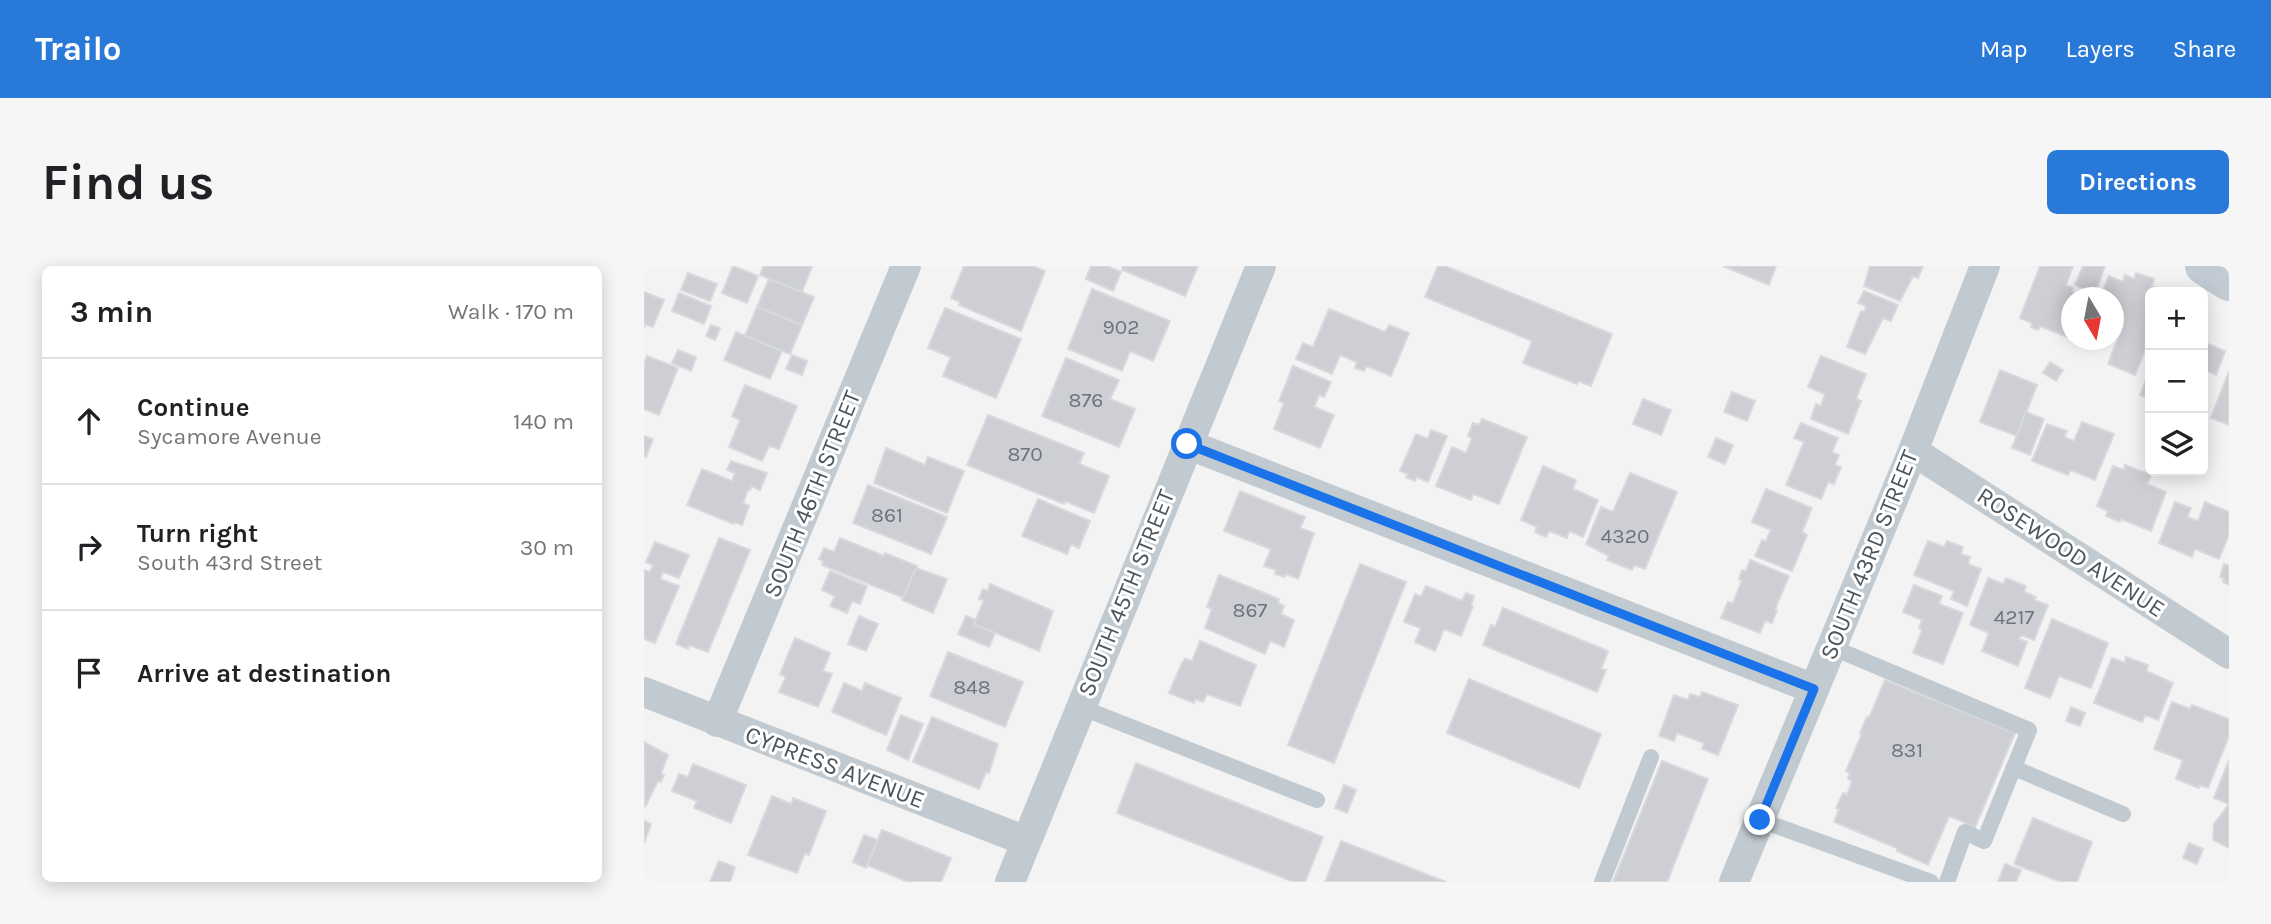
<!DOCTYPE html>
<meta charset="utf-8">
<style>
:root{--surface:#fff;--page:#f6f6f6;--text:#202124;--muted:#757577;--line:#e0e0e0;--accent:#2979d8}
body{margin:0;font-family:Karla,sans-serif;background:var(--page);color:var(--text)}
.controls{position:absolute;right:21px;top:21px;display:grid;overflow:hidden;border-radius:10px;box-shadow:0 4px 18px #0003}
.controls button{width:63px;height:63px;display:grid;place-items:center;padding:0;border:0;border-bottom:2px solid var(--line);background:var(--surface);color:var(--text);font:35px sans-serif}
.compass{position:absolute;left:1417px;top:21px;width:63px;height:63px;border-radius:50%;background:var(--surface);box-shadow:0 4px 18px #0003;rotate:170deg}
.stop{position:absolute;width:21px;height:21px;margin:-16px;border:5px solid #1a73e8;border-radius:50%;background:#fff}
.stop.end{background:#1a73e8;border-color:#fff;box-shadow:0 2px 7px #0008}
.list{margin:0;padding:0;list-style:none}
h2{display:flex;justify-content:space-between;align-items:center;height:91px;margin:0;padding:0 28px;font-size:30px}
h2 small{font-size:23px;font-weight:400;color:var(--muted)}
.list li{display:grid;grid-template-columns:46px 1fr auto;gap:21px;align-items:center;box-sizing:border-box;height:126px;padding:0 28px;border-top:2px solid var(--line)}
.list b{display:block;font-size:26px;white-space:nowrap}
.list p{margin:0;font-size:23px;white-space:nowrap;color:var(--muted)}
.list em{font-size:23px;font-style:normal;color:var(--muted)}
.icon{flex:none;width:38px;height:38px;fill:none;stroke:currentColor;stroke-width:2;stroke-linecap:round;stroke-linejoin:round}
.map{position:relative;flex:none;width:1585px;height:616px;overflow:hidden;border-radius:10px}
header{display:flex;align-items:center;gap:42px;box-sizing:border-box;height:98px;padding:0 35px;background:var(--accent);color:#fff}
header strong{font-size:33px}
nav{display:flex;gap:38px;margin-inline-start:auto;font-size:24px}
.intro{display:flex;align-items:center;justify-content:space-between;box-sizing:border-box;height:168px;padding:0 42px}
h1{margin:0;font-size:49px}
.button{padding:18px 32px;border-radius:10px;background:var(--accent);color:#fff;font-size:24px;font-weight:700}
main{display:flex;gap:42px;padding:0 42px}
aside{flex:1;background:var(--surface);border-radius:10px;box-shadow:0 4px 18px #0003}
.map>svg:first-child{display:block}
.building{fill:#cdcfd4;stroke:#d7d9dd;stroke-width:2}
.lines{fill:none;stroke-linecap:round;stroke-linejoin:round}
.service{stroke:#c1cad0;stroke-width:16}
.minor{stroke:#c1cad0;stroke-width:30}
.secondary{stroke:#c2cbd4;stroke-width:38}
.route{stroke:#1a73e8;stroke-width:9}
.labels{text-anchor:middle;stroke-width:6;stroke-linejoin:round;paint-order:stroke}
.number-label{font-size:21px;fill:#6c747c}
.street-label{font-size:24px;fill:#4b565f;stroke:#fff}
</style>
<header>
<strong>Trailo</strong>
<nav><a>Map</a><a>Layers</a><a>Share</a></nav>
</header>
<div class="intro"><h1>Find us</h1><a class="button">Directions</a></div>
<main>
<aside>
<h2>3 min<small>Walk · 170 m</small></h2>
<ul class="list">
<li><svg class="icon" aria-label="ahead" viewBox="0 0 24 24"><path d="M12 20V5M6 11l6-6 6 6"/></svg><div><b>Continue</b><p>Sycamore Avenue</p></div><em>140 m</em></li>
<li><svg class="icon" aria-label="right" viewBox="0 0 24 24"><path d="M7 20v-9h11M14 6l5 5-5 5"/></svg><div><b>Turn right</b><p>South 43rd Street</p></div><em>30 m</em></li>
<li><svg class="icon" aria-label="arrive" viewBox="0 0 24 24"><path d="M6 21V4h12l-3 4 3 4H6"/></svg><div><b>Arrive at destination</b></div></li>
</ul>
</aside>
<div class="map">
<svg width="1585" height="616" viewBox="0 0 1585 616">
<rect width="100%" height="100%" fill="#f4f3f3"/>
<!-- building -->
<g class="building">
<path d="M89,0L114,10L103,37L78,27Z"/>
<path d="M120,0H168L158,26L116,9Z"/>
<path d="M320,0H389L401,5L377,65L315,39L316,36L307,32Z"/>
<path d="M447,0H463L477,6L469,25L442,13Z"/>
<path d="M479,0H554L541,30L478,4Z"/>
<path d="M794,0H801L968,68L947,120L935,115L933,118L879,97L888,75L781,31Z"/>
<path d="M1079,0H1132L1125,19Z"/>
<path d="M1226,0H1279L1274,12L1269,10L1256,35L1220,20Z"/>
<path d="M1396,0H1429L1422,19L1429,22L1428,26L1443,32H1428V73L1396,60L1394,64L1387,61L1388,57L1376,52Z"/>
<path d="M1439,0H1461L1451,27L1431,19Z"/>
<path d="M44,7L73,18L66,35L37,24Z"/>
<path d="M1492,7L1510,13L1508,20L1525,26H1506V72L1491,109L1464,98L1479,59L1471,56L1475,47L1470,45V32H1456L1465,10L1479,16L1481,9L1490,13Z"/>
<path d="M125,13L170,31L158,59L113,41Z"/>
<path d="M448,23L526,55L509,95L486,85L478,105L424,83Z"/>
<path d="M1220,25L1254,39L1247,55L1239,52L1221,88L1203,81L1217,45L1220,46L1222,40L1214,37Z"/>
<path d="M0,26L20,34L9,61L1,58L0,62Z"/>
<path d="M35,27L67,40L60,58L28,45Z"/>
<path d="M113,41L158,59L146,88L101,70Z"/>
<path d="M301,42L377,73L352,132L299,110L307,91L284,82Z"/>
<path d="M685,43L741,66L745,59L765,67L747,110L722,100L720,105L711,102L713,96L696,89L688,108L652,93L659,77L669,81Z"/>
<path d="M67,59L76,62L71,74L62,70Z"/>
<path d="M92,66L138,85L126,113L80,94Z"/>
<path d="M1559,76L1581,85L1572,109L1559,103Z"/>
<path d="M34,84L52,91L47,105L28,97Z"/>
<path d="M148,89L163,95L158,109L142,103Z"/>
<path d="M3,90L34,102L15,149L0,143V98Z"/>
<path d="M1177,90L1222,108L1212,133L1217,135L1204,168L1167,153L1172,138L1177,140L1181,128L1164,121Z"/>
<path d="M422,92L475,114L466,133L491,143L475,181L398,150Z"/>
<path d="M1406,96L1419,104L1412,115L1399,107Z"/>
<path d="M649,100L687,116L680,131L675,129L670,141L690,149L676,182L630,163L640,137L635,135Z"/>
<path d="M1356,104L1393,119L1373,170L1336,156Z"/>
<path d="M1506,104V133L1496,129Z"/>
<path d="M1585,105V159L1567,152Z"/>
<path d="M101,119L153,140L135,183L125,180L118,195L85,181L96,154L88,150Z"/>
<path d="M1088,126L1111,135L1103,155L1080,146Z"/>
<path d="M999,133L1027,144L1017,169L989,158Z"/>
<path d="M1382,146L1400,153L1386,189L1368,182Z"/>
<path d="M344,149L440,187L435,198L465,210L450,247L421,235L420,238L323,199Z"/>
<path d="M838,153L883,171L855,238L829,228L827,234L792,220L808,181L822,187L828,172L824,170L829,157L835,159Z"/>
<path d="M1438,156L1470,168L1451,214L1426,204L1424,209L1388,195L1403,158L1423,165L1420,171L1430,175Z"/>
<path d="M1157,157L1194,172L1188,186L1195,189L1191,199L1197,201L1190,218L1184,216L1177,233L1142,219L1160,176L1150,172Z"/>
<path d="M787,164L803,170L784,216L773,211L771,215L762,211L764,208L756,205L772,168L784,173Z"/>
<path d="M0,170L9,173L2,191L0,190Z"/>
<path d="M1072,172L1089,179L1081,198L1064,191Z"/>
<path d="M242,182L281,199L284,191L320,205L303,247L230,217Z"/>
<path d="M87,195L123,207L116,224L108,220L106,224H104L99,237L105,240L98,259L91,256L90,258L43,239L58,203L88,215L91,207L83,204Z"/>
<path d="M1481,199L1507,209L1503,218L1522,226L1507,265L1477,253L1476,256L1462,250L1464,245L1453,240L1469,200L1480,204Z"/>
<path d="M899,200L932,214L929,223L954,234L939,271L925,265L923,272L905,265L902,271L891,266L893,261L877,254Z"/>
<path d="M986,207L1033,226L1001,303L990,299L988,304L963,294L965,290L942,278L957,241L969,246Z"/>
<path d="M224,219L303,251L287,288L209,257Z"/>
<path d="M1122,223L1168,242L1158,266L1163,269L1148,305L1111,290L1118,274L1122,275L1127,264L1108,256Z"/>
<path d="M596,225L661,251L656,262L670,267L654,313L642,308L641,311L631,308L632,304L620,300L627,283L580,265Z"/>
<path d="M394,233L446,255L435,282L427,278L423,288L378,270Z"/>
<path d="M1531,236L1547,242L1543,251L1554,255L1561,236L1585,246V268L1575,293L1551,283L1548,291L1515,277Z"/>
<path d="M75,272L106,284L64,386L45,379L44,383L32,378Z"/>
<path d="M196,272L240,290L241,287L273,300L260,332L178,299L179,295L175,293L180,282L190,286Z"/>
<path d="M1284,275L1300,281L1303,275L1319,281L1317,288L1326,291L1324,298L1337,303L1323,340L1307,333L1310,325L1270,309Z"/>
<path d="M11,276L45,289L35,312L19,306L16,313L35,320L11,377L0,373V304L6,306L9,299L2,296Z"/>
<path d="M1106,294L1145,310L1131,343L1133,344L1128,357L1121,355L1116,367L1077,352L1084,336L1089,337L1098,314L1095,313L1098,304L1102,305Z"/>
<path d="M716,298L762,316L690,497L644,479Z"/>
<path d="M1580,298L1585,300V319L1579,316L1580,312L1576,311Z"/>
<path d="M272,302L303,313L289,347L258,334Z"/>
<path d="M186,305L223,320L216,338L208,335L203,347L186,340L191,330L178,324Z"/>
<path d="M575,309L635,333L634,337L640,340L637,348L650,354L640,381L626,375L621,388L561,362L568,343L563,341Z"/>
<path d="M1344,312L1359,318L1362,312L1382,320L1380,326L1392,331L1390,334L1404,339L1390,374L1377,369L1375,373L1383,376L1374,400L1338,385L1345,367L1326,359Z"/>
<path d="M346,318L409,345L395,385L330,358L340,334L335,333L339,323L344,325Z"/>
<path d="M1270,319L1298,330L1295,338L1319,347L1299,398L1269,387L1278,364L1275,362L1278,354L1259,346Z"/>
<path d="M782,320L818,335L822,327L830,330L827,339L829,340L817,370L800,363L791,385L771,376L777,362L760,356L771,328L777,331Z"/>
<path d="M859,342L964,385L957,403L962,404L953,426L839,379L847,359L851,361Z"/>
<path d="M215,350L234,358L222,385L204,378Z"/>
<path d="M322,350L332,354L330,358L351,367L345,381L314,368Z"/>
<path d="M1408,353L1464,377L1447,422L1415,410L1406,432L1381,422Z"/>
<path d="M151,372L186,387L179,405L188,408L174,441L135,426L142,411L136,408Z"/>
<path d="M556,375L612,399L596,440L563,428L559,436L551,433L550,437L525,427L537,399L541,393L548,395Z"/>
<path d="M304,386L379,416L361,461L286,430Z"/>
<path d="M1482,391L1504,399L1502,405L1529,417L1514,454L1501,449L1498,456L1450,437L1468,392L1481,397Z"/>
<path d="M825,413L957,468L935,522L803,467Z"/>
<path d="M1241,414L1371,467L1331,561L1305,550L1284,599L1253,585V582L1190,556L1195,543L1192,542L1199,527L1203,529L1208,515L1204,513L1206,507L1202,505L1218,468L1216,467L1223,451L1225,452Z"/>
<path d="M200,417L218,425L221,417L257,432L242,469L188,446Z"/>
<path d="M1058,426L1094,439L1074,489L1058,483L1060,477L1033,467L1030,475L1015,470L1030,429L1044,434L1046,428L1056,431Z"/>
<path d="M1528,436L1546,443L1548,439L1585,453V470L1564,522L1556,519L1555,522L1532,513L1539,494L1510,483Z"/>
<path d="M1427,441L1441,447L1436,460L1422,455Z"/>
<path d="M257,449L279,458L264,494L243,484Z"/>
<path d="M288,451L354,478L345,507L342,506L335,523L269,496Z"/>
<path d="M0,476L24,489L17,508L20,509L17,516L14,515L1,541Z"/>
<path d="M1585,494V582L1569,574L1570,558L1585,538L1570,532Z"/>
<path d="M1018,495L1064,513L1023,616H969Z"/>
<path d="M492,497L679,571L661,616H650L473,547Z"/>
<path d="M49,498L102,519L87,557L50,542L53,535L28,525L35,508L44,511Z"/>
<path d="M700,519L712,524L703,547L691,542Z"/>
<path d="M128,530L147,538L149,532L182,545L165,589L161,587L153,607L104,589Z"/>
<path d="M1389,552L1448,576L1433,616H1417L1370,598Z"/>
<path d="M0,555L7,558L0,577Z"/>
<path d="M238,564L307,592L297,616H264L223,599Z"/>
<path d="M220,569L234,574L222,602L209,596Z"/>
<path d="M697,575L802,616H681Z"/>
<path d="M1545,577L1559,583L1553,598L1539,592Z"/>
<path d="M75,595L91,601L86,616H66Z"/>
<path d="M1361,598L1377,604L1372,616H1354Z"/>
</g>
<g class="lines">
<!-- service -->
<g class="service">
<path d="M1187,381L1385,464L1340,575L1321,566L1303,616"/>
<path d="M436,441L673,534"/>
<path d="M1370,502L1479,548"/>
<path d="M1116,554L1287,616"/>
<path d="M958,616L1007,491"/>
</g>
<!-- minor -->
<g class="minor">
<path d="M543,178L1170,423"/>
<path d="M1269,185L1585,388"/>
<path d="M0,426L382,575"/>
<path d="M73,456L262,0"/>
<path d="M366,616L617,0"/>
<path d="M1090,616L1269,185L1341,0"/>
</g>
<!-- secondary -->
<path class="secondary" d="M1560,0L1585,16"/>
</g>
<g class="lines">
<!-- route -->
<path class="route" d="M543,178L1170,423L1116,554"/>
</g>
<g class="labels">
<!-- number labels -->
<g class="number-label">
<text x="477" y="68">902</text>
<text x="442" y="141">876</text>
<text x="381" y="195">870</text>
<text x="243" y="256">861</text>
<text x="981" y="277">4320</text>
<text x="606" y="351">867</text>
<text x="1370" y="358">4217</text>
<text x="328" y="428">848</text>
<text x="1263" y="491">831</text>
</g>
<!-- street labels -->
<g class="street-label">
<text transform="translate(168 228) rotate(-68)" y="8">SOUTH 46TH STREET</text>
<text transform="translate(1427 286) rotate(33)" y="8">ROSEWOOD AVENUE</text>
<text transform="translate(1225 289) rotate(-68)" y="8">SOUTH 43RD STREET</text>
<text transform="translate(482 327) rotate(-68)" y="8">SOUTH 45TH STREET</text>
<text transform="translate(191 501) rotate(21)" y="8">CYPRESS AVENUE</text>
</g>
</g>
</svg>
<div class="controls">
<button>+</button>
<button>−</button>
<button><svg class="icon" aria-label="layers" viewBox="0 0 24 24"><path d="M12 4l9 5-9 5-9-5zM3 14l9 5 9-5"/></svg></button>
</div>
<svg class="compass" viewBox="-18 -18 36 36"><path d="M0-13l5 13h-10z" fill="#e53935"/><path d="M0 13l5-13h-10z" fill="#757577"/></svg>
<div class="stop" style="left:543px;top:178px"></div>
<div class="stop end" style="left:1116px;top:554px"></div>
</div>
</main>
